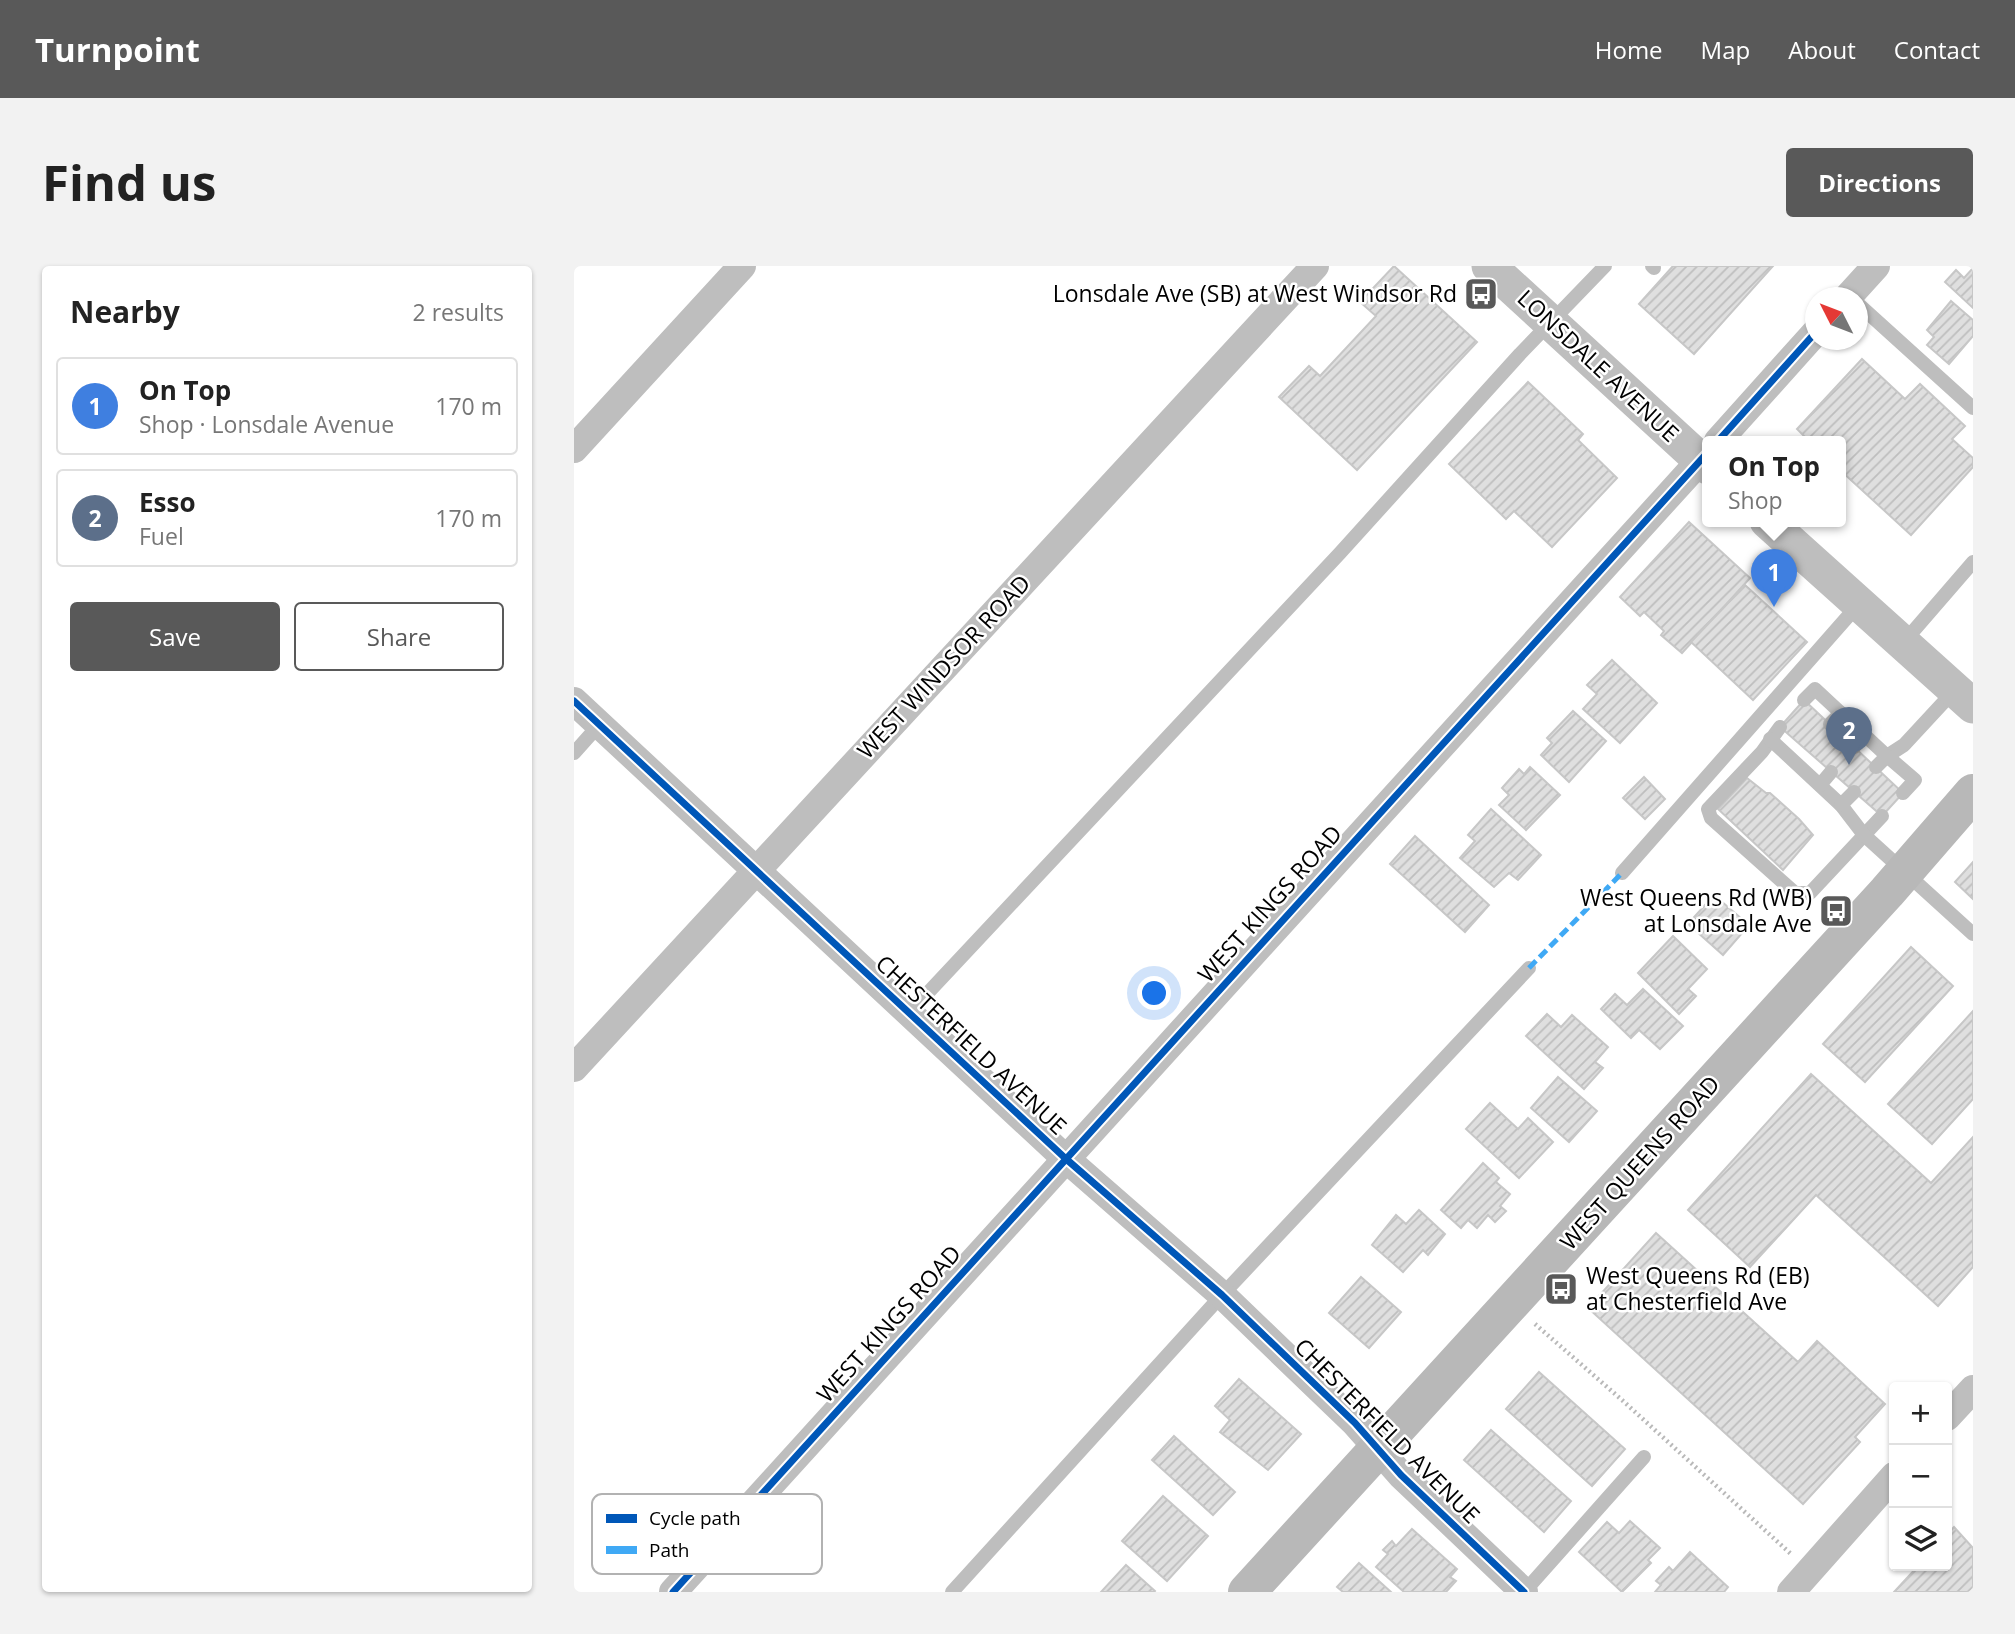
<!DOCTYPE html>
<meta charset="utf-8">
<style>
:root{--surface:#fff;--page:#f2f2f2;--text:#222;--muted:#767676;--line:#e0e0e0;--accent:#595959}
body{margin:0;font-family:"Open Sans",sans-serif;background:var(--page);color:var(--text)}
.controls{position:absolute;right:21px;bottom:21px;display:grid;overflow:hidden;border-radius:7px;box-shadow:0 2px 5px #0004}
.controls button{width:63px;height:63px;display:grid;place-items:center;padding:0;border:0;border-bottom:2px solid var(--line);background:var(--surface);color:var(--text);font:35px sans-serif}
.compass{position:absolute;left:1231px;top:21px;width:63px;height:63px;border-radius:50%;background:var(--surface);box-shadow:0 2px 5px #0004;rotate:312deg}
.you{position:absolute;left:581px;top:728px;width:24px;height:24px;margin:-18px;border:5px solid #fff;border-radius:50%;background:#1a73e8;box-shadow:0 0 0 10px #1a73e833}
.badge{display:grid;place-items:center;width:46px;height:46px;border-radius:50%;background:var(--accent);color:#fff;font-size:23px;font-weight:700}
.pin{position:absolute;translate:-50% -58px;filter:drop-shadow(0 2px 4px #0008)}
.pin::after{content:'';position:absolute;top:37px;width:24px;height:21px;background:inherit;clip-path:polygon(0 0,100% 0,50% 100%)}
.popup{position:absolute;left:1128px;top:170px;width:144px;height:91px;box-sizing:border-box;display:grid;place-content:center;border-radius:7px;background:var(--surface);filter:drop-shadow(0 2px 5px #0005);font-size:23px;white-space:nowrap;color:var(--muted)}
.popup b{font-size:26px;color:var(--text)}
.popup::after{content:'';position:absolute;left:50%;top:100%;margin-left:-14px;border:14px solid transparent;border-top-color:var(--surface)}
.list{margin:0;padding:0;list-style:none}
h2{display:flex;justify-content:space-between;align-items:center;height:91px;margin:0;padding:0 28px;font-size:30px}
h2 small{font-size:23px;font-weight:400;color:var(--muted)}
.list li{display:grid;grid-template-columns:46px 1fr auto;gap:21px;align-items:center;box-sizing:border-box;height:98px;margin:0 14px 14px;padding:0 14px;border:2px solid var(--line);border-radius:7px}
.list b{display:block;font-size:26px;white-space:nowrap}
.list p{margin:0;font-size:23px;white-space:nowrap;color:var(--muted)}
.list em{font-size:23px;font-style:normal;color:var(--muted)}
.actions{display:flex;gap:14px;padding:21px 28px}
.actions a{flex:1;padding:16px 0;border:2px solid var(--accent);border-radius:7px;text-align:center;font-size:24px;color:var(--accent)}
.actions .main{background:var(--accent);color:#fff}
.icon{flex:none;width:38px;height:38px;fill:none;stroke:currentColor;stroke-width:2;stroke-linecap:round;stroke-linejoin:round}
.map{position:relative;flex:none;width:1399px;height:1326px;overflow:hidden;border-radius:7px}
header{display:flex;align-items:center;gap:42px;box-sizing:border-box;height:98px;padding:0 35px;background:var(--accent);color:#fff}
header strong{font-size:33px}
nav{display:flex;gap:38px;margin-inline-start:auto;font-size:24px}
.intro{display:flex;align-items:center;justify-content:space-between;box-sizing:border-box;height:168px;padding:0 42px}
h1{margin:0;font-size:49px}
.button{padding:18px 32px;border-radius:7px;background:var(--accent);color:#fff;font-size:24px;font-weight:700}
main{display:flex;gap:42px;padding:0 42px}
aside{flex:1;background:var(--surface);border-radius:7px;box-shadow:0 2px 5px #0004}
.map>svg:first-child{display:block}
.building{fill:url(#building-hatch);stroke:#c7c7c7;stroke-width:2}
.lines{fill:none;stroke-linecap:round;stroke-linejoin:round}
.path{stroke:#b9b9b9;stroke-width:4.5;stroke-dasharray:2 3.5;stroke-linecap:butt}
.service{stroke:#bebebe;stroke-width:14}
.minor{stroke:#bebebe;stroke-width:28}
.tertiary{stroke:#bebebe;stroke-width:35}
.secondary{stroke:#b8b8b8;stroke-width:38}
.quiet{stroke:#3fa9f5;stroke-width:5;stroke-dasharray:10 5;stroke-linecap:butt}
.cycleway-casing{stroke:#fff;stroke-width:11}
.cycleway{stroke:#0057b8;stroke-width:7}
.labels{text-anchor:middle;stroke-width:5;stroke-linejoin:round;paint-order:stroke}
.poi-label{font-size:23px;fill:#000;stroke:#fff;text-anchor:end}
.street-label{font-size:23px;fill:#000;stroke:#fff}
.key{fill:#fff;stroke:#b2b2b2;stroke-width:2}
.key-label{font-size:19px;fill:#000}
</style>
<header>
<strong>Turnpoint</strong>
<nav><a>Home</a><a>Map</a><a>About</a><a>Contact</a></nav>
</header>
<div class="intro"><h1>Find us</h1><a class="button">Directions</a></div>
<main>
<aside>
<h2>Nearby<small>2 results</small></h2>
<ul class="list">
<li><span class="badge" style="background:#3f7fe0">1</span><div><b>On Top</b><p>Shop · Lonsdale Avenue</p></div><em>170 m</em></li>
<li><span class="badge" style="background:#5c6f8a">2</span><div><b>Esso</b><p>Fuel</p></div><em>170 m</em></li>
</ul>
<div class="actions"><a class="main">Save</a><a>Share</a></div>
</aside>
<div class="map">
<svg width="1399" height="1326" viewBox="0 0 1399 1326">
<defs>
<pattern id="building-hatch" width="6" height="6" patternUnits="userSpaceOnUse" patternTransform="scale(1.75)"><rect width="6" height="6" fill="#dfdfdf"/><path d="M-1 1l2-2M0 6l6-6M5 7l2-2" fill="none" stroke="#bebebe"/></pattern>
</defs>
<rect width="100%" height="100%" fill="#fff"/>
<!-- building -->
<g class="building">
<path d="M820,0L903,76L783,204L705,131L735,100L746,110L802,50L786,36Z"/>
<path d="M1099,0H1199L1120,88L1065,38Z"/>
<path d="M1399,2V42L1371,16L1382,4L1390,12Z"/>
<path d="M1377,35L1399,54V70L1375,98L1353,79L1360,71L1353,64Z"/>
<path d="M1288,93L1331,133L1346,118L1391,160L1378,173L1399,192V201L1337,269L1266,204V175H1235L1223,163Z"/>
<path d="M954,116L1009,168L1004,174L1043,212L978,281L940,245L932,253L875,198Z"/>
<path d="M1115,256L1176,312L1108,387L1087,369L1090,365L1070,346L1066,350L1046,331Z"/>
<path d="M1171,319L1233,376L1179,434L1117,376Z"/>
<path d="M1038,394L1083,437L1046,477L1009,443L1023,428L1013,419Z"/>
<path d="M1230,434L1329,527L1308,550L1206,461Z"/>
<path d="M999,445L1032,475L995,516L967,489L978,477L973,472Z"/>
<path d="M956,501L986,529L952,564L925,539L935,529L928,522L945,503L950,508Z"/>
<path d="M1070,511L1091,533L1071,553L1049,532Z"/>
<path d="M1173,512L1192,527H1196L1225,553L1239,569L1209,604L1144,543Z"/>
<path d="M917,543L967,589L944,614L935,607L920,621L886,592L901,575L894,569Z"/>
<path d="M841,570L915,639L891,666L816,598Z"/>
<path d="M1399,596V633L1381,616Z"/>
<path d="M1140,629L1175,659L1149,689L1114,658Z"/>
<path d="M1099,670L1133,703L1114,723L1122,730L1105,748L1064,707Z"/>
<path d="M1337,681L1379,720L1291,816L1249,778Z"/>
<path d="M1069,723L1109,760L1086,783L1065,764L1057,772L1027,743L1041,728L1053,739Z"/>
<path d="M1399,745V833L1358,878L1314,838Z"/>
<path d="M973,748L987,761L998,749L1034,781L1021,796L1029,802L1010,823L952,770Z"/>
<path d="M1237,808L1357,917L1399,871V1001L1364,1040L1242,929L1176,1001L1114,944Z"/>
<path d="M984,811L1023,845L995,876L957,842Z"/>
<path d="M916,837L944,863L954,852L979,876L945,912L892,863Z"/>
<path d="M909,897L925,912L922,916L936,928L926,940L932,945L921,956L914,949L903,962L894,954L887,962L867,944Z"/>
<path d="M845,944L871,968L854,989L849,984L829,1006L798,979L822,949L832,958Z"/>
<path d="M1082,967L1224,1096L1243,1075L1311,1138L1281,1171L1286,1176L1229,1238L1014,1042Z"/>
<path d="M787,1011L827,1046L795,1082L755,1047Z"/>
<path d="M965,1106L1051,1183L1018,1220L932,1143Z"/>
<path d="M665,1113L727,1168L694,1204L646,1166L656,1154L641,1140Z"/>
<path d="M917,1164L997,1235L970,1266L890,1194Z"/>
<path d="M600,1170L661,1226L639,1249L578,1194Z"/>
<path d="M589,1230L634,1270L593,1315L548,1275Z"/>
<path d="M1056,1255L1086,1282L1074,1294L1077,1297L1048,1326L1005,1286L1033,1256L1045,1267Z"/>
<path d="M1380,1261L1399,1282V1326H1320L1344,1300H1373V1269Z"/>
<path d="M838,1263L883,1303L876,1311L882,1315L872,1326H830L802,1301L814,1288L809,1284L818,1275L822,1280Z"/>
<path d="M1116,1286L1154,1321L1150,1326H1081L1087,1319L1082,1315L1095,1301L1099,1305Z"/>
<path d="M785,1297L817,1326H769L763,1321Z"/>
<path d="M552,1299L581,1325L580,1326H527Z"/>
</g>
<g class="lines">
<!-- path -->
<path class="path" d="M961,1058L1048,1134L1217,1288"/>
<!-- service -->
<g class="service">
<path d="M1078,0L1080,2"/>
<path d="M1283,37L1399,142"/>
<path d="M1329,377L1399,296"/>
<path d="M1230,434L1241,423L1313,490L1330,479L1380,425"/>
<path d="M1256,458L1267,447"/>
<path d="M1206,461L1188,486L1134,543L1137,552L1221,627H1236L1308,550"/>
<path d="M1196,473L1267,539L1290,569L1399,668"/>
<path d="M1280,481L1290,469"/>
<path d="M0,487L25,459"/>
<path d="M1302,501L1313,490L1341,514L1329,527"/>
<path d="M1246,519L1257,506"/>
<path d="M1267,539L1280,526"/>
<path d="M1048,607L1284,339"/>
<path d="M334,748L766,287L946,88L1031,0"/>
<path d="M378,1326L648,1029L955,702"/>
<path d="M950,1326L1070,1191"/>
</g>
<!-- minor -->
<g class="minor">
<path d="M1273,32L1302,0"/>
<path d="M1144,175L1241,67"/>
<path d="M0,183L168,0"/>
<path d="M0,435L491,892L648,1029L781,1157L827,1209L950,1326"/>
<path d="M0,802L741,0"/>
<path d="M1373,1151L1399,1123"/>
<path d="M99,1326L1134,186"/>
<path d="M1217,1326L1320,1210"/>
</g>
<!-- tertiary -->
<g class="tertiary">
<path d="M915,0L1134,201"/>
<path d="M1193,255L1399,440"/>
</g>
<!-- secondary -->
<path class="secondary" d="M673,1326L1313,626L1399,527"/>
<!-- quiet -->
<path class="quiet" d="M955,702L1048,607"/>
<defs>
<g id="cycleway">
<path d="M1144,175L1241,67"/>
<path d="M0,435L491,892L648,1029L781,1157L827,1209L950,1326"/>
<path d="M99,1326L1134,186"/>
</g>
</defs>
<!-- cycleway casing -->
<use href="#cycleway" class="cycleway-casing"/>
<!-- cycleway -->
<use href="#cycleway" class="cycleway"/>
</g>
<!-- icons -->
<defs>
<symbol id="bus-square" viewBox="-11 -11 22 22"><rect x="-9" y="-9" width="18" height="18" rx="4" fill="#595959" stroke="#fff"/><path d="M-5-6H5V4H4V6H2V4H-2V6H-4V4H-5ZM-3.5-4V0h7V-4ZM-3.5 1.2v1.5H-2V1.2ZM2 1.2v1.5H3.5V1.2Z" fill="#fff"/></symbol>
</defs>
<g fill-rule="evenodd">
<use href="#bus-square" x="888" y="9" width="38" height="38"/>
<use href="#bus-square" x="1243" y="626" width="38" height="38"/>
<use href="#bus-square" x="968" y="1004" width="38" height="38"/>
</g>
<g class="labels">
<!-- poi labels -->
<g class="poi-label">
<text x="883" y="36">Lonsdale Ave (SB) at West Windsor Rd</text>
<text x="1238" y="640">West Queens Rd (WB)<tspan x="1238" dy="26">at Lonsdale Ave</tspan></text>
<text x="1012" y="1018" text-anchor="start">West Queens Rd (EB)<tspan x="1012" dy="26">at Chesterfield Ave</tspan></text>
</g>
<!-- street labels -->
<g class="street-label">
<text transform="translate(1024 100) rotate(43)" y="8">LONSDALE AVENUE</text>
<text transform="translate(370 401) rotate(-47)" y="8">WEST WINDSOR ROAD</text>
<text transform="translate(696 638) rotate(-48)" y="8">WEST KINGS ROAD</text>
<text transform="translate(397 779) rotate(43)" y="8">CHESTERFIELD AVENUE</text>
<text transform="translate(1066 897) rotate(-48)" y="8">WEST QUEENS ROAD</text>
<text transform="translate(315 1058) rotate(-48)" y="8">WEST KINGS ROAD</text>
<text transform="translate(813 1165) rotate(45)" y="8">CHESTERFIELD AVENUE</text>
</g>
</g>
<!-- legend -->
<rect x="18" y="1228" width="230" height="80" rx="10" class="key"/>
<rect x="32" y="1248" width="31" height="9" fill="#0057b8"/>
<rect x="32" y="1280" width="31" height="8" fill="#3fa9f5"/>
<g class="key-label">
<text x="75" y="1259">Cycle path</text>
<text x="75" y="1291">Path</text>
</g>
</svg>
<div class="controls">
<button>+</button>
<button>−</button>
<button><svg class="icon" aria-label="layers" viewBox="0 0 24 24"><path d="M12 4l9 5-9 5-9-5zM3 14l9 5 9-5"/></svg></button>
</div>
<svg class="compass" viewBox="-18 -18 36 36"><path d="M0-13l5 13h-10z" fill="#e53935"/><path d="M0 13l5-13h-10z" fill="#767676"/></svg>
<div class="you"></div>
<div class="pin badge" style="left:1200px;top:341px;background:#3f7fe0">1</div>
<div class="popup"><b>On Top</b>Shop</div>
<div class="pin badge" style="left:1275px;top:499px;background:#5c6f8a">2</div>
</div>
</main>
